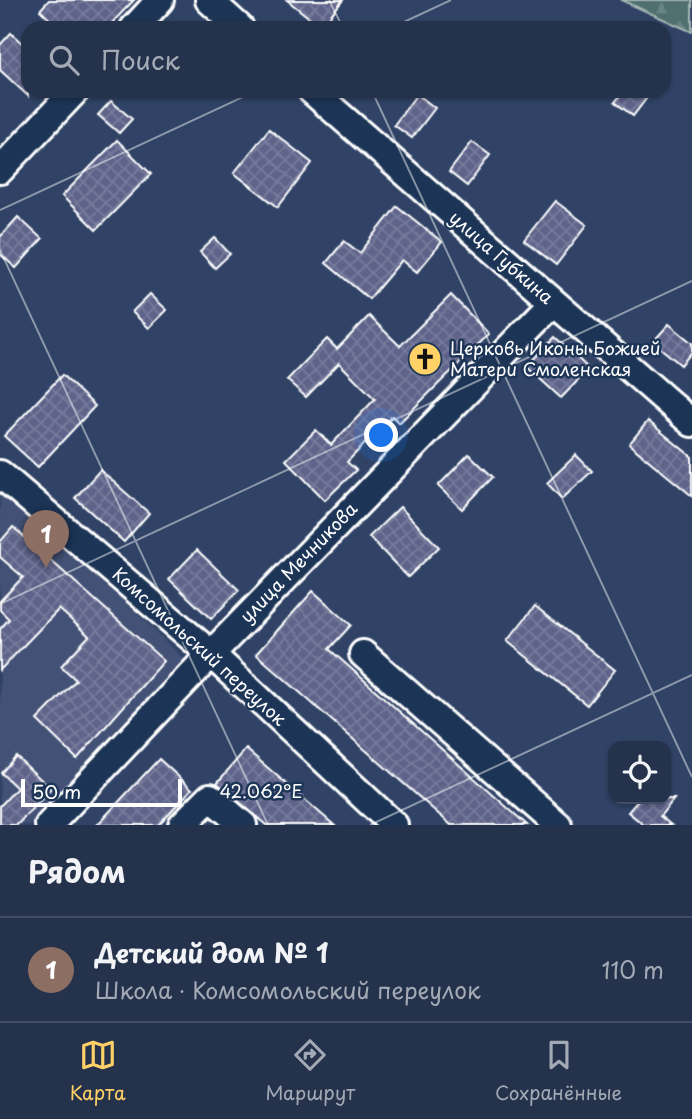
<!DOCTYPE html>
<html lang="ru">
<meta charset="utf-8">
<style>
:root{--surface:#24324c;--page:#303e56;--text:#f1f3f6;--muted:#a3aab5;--line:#414d64;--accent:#ffd166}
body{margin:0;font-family:"Playpen Sans",sans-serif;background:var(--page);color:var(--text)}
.controls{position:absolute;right:21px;bottom:21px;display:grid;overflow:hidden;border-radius:14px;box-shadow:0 2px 5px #0004}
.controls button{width:63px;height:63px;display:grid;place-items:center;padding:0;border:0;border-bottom:2px solid var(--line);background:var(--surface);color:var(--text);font:35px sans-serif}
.scale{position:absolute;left:21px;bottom:18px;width:161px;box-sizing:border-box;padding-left:7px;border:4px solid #fff;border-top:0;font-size:19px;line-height:24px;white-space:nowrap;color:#fff;-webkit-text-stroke:5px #1d3557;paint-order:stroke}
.you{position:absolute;left:382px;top:436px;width:24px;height:24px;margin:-18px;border:5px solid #fff;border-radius:50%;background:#1a73e8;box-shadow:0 0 0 10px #1a73e833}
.badge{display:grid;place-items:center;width:46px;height:46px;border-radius:50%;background:var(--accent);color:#fff;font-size:23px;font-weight:700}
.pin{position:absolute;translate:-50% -58px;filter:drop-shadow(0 2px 4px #0008)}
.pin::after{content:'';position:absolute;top:37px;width:24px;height:21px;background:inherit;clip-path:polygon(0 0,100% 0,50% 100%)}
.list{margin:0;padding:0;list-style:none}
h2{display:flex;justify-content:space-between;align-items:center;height:91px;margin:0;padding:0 28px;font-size:30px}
h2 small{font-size:23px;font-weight:400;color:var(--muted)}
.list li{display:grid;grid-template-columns:46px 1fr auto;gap:21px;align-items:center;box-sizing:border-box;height:105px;padding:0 28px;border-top:2px solid var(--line)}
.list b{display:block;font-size:26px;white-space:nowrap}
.list p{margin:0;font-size:23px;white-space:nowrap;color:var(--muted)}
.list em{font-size:23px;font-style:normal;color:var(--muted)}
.icon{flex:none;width:38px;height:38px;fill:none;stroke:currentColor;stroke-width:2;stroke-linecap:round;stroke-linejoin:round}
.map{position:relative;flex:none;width:692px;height:825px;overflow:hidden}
.search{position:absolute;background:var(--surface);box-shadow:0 2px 5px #0004;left:21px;right:21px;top:21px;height:77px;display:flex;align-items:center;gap:18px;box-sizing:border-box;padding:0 24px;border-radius:21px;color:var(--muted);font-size:26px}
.sheet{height:196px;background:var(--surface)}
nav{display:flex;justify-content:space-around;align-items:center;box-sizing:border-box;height:98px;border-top:2px solid var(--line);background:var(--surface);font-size:19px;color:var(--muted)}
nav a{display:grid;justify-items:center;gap:4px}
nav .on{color:var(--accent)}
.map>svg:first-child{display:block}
.built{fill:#425174}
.forest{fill:url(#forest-firs);stroke:#a7b7b6;stroke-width:2}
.building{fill:url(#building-cross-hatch);stroke:#fff;stroke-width:2}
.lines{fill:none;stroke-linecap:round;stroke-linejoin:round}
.minor-casing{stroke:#fff;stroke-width:32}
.minor{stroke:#1d3557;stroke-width:26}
.ticks{fill:none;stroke:#fff;stroke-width:2;stroke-opacity:0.45}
.labels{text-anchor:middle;stroke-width:5;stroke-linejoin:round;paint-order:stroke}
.street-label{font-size:18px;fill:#fff;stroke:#1d3557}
.poi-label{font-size:18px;fill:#fff;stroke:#1d3557;text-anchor:start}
.ticks-label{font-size:18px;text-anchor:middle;fill:#fff;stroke:#1d3557;stroke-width:5;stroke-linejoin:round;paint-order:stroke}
</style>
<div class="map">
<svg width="692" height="825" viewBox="0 0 692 825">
<defs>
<pattern id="forest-firs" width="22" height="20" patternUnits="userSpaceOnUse" patternTransform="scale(1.75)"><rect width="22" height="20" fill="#4f6f6e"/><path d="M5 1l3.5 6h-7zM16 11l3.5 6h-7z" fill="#698584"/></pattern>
<pattern id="building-cross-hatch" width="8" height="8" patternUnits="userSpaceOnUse" patternTransform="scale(1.75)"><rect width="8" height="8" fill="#5e648a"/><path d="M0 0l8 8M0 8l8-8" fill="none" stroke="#767b9c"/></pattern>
</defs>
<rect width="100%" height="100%" fill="#304366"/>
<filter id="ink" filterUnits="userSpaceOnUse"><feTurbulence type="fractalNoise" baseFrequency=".0143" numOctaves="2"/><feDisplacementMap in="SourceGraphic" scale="14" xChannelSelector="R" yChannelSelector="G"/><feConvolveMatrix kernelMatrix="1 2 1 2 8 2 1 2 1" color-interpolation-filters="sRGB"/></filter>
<g filter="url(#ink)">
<!-- built -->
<path class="built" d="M0,480L189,664L32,825H0Z"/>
<!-- forest -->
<path class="forest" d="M621,0H692V32Z"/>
<!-- building -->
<g class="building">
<path d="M49,0H134L107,28H59L40,10Z"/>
<path d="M287,0H343L321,27Z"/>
<path d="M11,33L28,49V96L0,70V45Z"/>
<path d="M624,91H652L633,116L615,102Z"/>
<path d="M417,94L435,108L412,138L394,125Z"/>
<path d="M111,101L132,119L119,133L98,115Z"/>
<path d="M269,129L312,163L278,207L234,173Z"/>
<path d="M117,140L151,174L96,230L62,196Z"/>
<path d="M472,142L490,155L467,186L449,172Z"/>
<path d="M555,201L587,225L556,265L524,240Z"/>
<path d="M397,206L442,242L417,272L402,260L369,299L326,263L344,241L360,253Z"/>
<path d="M18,217L42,239L16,268L0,254V237Z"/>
<path d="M215,238L230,254L215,268L200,252Z"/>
<path d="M150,294L167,310L149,328L132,312Z"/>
<path d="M451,295L489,334L399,423L392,416L347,462L356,470L325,500L286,460L316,430L331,445L375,399L339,363L306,397L287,380L327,339L337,349L369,316L400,346Z"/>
<path d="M669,324L692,343V352L681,365L653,342Z"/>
<path d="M555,337L589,369L561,398L527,367Z"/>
<path d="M62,375L95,406L38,467L4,436Z"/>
<path d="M648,421L692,457V496L629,444Z"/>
<path d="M469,454L493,477L462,509L438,486Z"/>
<path d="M576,455L592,471L562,499L547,483Z"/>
<path d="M100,470L149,513L124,542L75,498Z"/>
<path d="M400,507L439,547L408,577L369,537Z"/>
<path d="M13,527L164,661L77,759L37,720L76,680L61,666L89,636L59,609L0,670V629L9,619L0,610V601L23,577L0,557V542Z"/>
<path d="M197,550L239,590L211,619L169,579Z"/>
<path d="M313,591L351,625L329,649L527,825H451L256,654Z"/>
<path d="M535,606L615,670L587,705L507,641Z"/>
<path d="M246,749L334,825H266L217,783Z"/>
<path d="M16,756L51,789L17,825H0V806L17,788L1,773Z"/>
<path d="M159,759L192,789L158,825H97Z"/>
<path d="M639,799H674L660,816L671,825H644L628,812Z"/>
</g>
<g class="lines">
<defs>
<g id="minor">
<path d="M209,0L240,28"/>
<path d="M134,28L160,0"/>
<path d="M312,91L692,423"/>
<path d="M0,170L75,91"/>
<path d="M0,474L211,654L394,825"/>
<path d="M363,654L558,825"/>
<path d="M49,825L211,654L553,303"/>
<path d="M182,825L210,797L243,825"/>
</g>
</defs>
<!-- minor casing -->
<use href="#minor" class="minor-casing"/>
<!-- minor -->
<use href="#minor" class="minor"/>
</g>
</g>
<!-- ticks -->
<path class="ticks" d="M329,0L343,28M391,28L451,0M372,91L692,777M0,210L256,91M0,250L268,825M0,604L692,281M370,825L692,675"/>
<!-- icons -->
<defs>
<symbol id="church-disc" viewBox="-11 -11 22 22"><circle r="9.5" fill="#ffd166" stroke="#1d3557"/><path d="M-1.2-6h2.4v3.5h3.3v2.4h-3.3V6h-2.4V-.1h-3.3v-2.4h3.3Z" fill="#111"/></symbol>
</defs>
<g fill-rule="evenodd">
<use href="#church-disc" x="406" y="340" width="38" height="38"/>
</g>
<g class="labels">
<!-- street labels -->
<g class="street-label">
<text transform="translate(501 258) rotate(41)" y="6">улица Губкина</text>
<text transform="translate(299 563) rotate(-46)" y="6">улица Мечникова</text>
<text transform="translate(199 647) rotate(42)" y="6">Комсомольский переулок</text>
</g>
<!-- poi labels -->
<g class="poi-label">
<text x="450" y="355">Церковь Иконы Божией<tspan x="450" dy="21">Матери Смоленская</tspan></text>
</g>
</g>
<g class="ticks-label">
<text x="261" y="798">42.062°E</text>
</g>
</svg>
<div class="controls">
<button><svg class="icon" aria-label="locate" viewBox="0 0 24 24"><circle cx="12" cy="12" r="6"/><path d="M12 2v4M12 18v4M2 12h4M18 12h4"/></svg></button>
</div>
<div class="scale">50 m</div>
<div class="you"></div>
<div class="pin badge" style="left:46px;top:568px;background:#8d6e63">1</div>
<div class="search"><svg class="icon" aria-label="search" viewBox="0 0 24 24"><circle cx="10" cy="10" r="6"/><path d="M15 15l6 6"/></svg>Поиск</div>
</div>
<section class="sheet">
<h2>Рядом<small></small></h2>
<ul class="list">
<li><span class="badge" style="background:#8d6e63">1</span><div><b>Детский дом № 1</b><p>Школа · Комсомольский переулок</p></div><em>110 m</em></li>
</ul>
</section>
<nav>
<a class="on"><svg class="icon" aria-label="map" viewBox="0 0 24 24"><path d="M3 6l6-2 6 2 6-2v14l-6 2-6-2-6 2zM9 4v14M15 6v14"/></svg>Карта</a>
<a><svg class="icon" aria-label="directions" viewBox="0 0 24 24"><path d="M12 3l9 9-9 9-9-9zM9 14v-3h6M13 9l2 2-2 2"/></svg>Маршрут</a>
<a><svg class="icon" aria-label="saved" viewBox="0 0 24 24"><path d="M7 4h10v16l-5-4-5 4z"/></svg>Сохранённые</a>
</nav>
